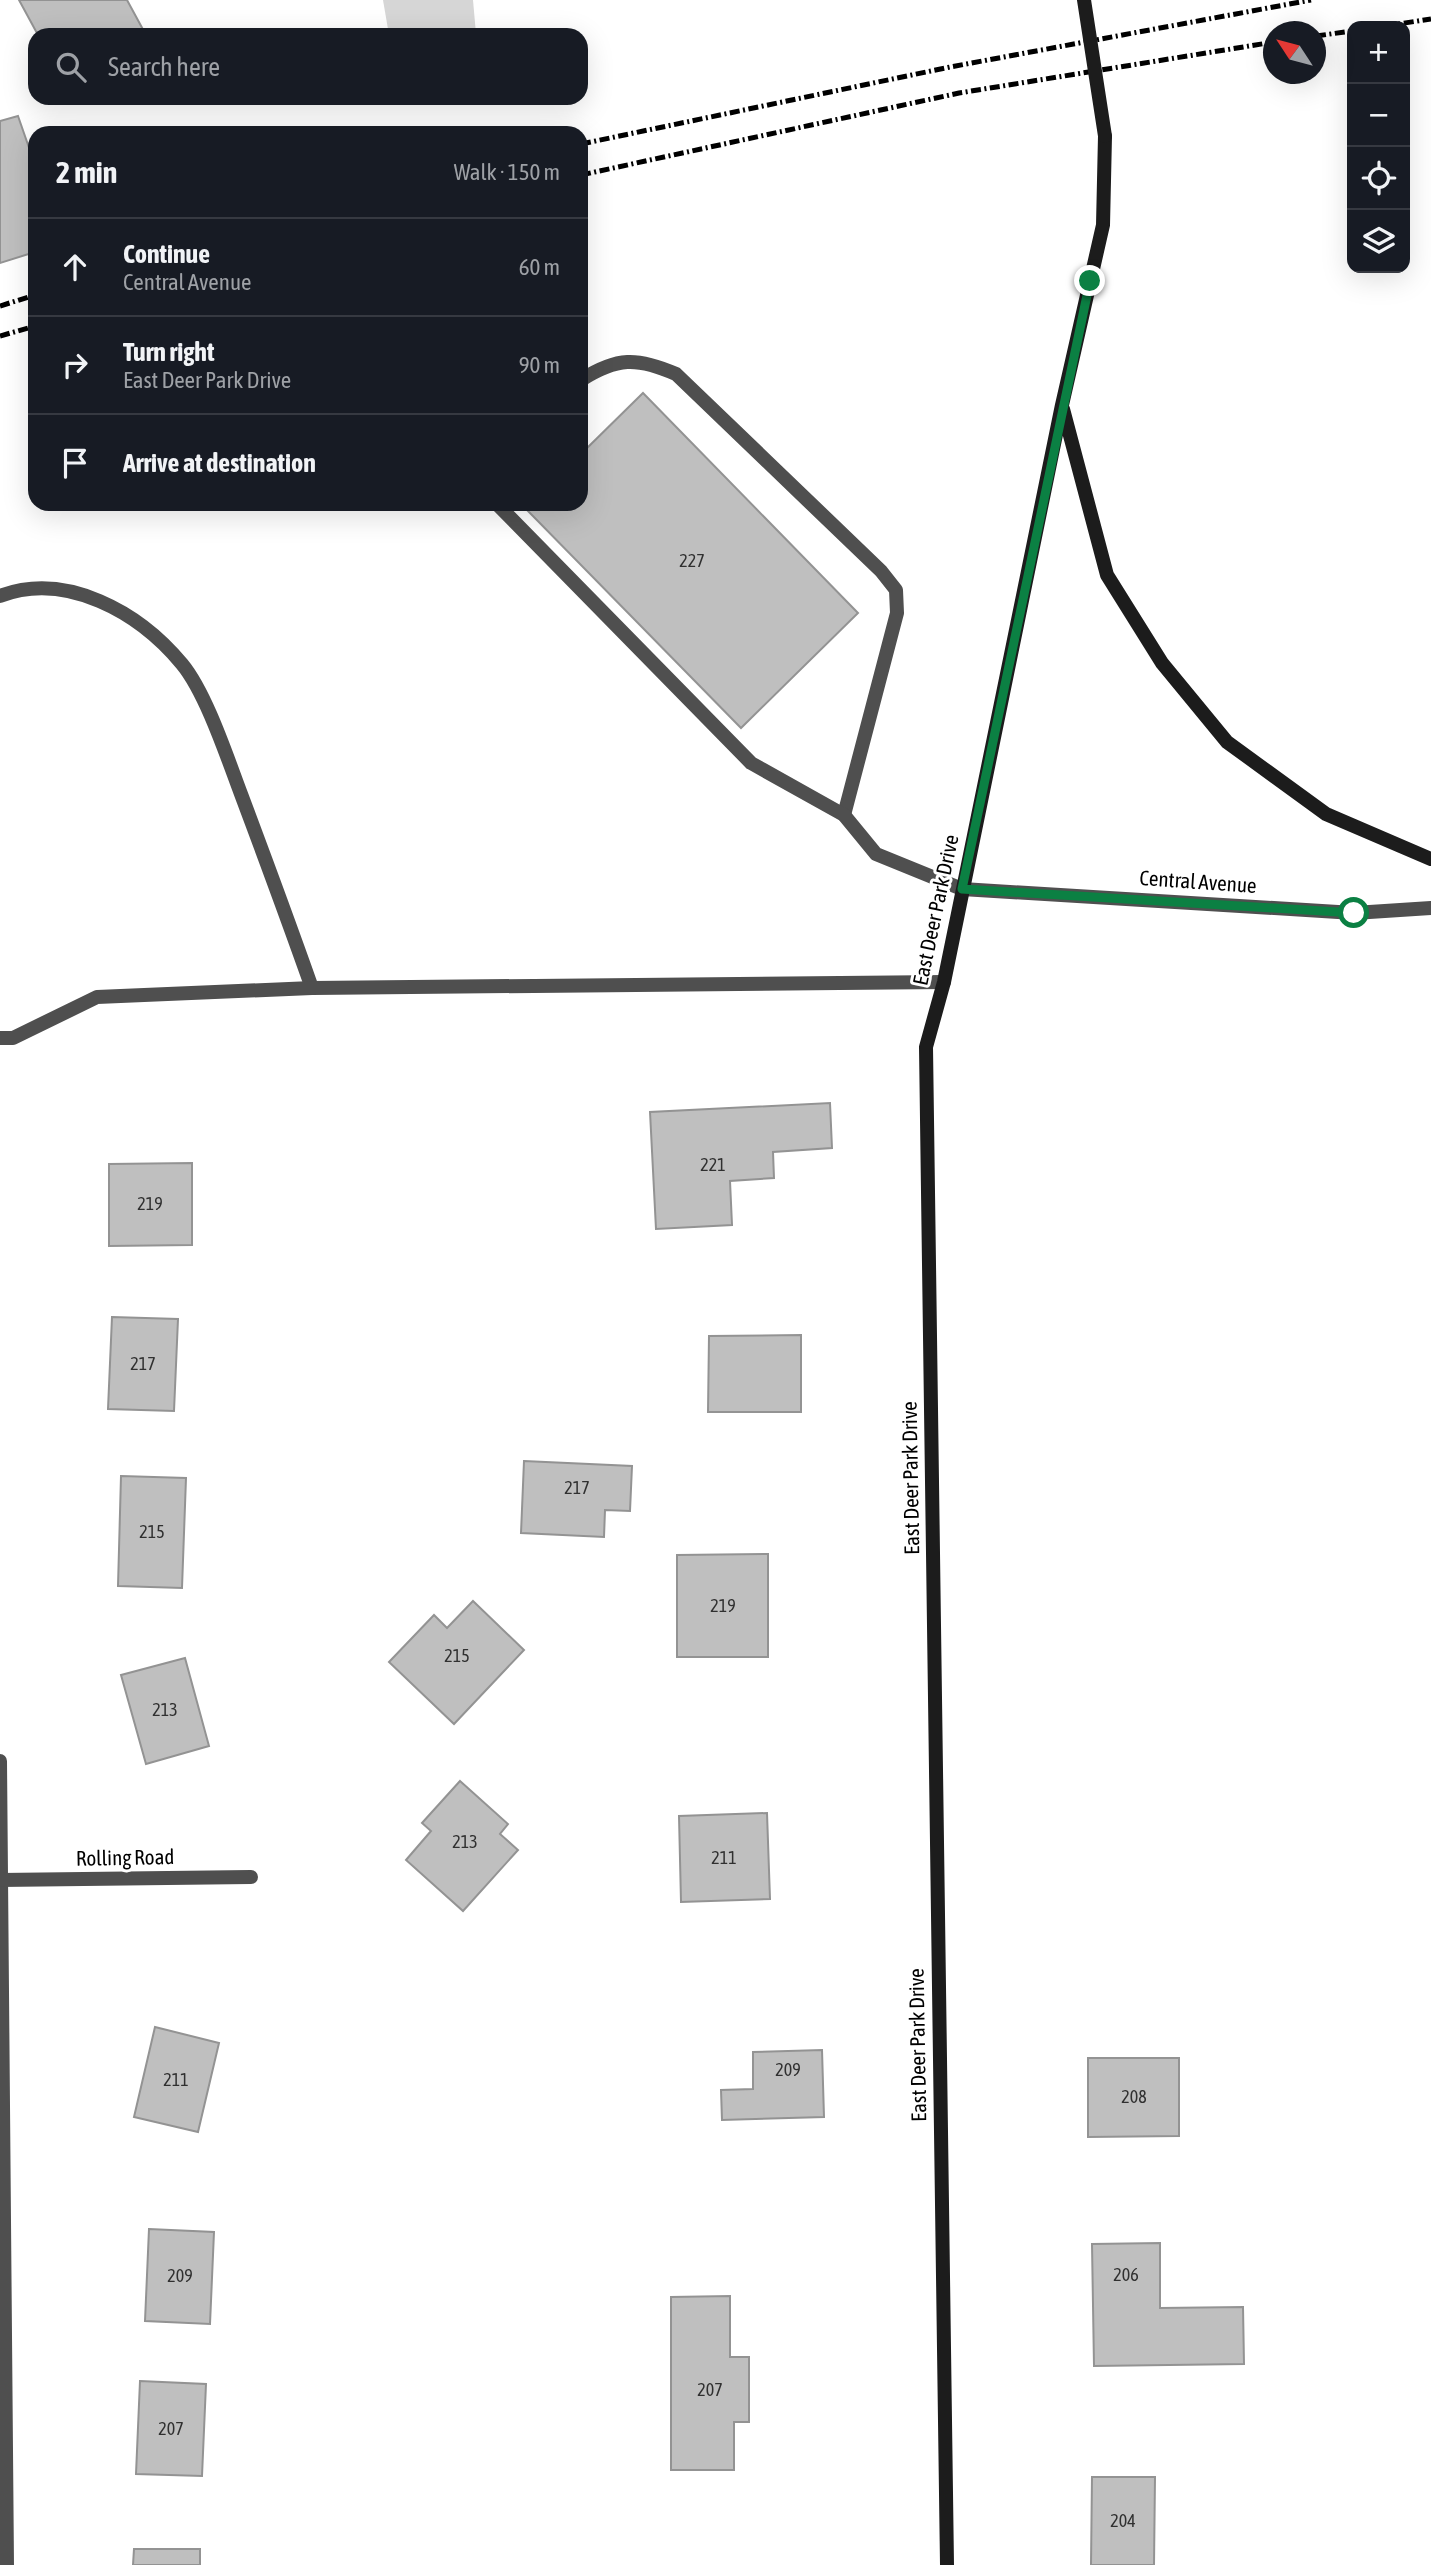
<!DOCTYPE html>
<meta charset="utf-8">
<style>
:root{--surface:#171b24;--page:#20242c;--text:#f1f3f6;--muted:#9ea1a6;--line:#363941}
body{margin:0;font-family:"Asap Condensed",sans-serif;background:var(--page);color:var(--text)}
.controls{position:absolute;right:21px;top:21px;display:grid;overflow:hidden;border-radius:14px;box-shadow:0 7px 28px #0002}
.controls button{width:63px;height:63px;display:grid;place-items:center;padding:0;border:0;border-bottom:2px solid var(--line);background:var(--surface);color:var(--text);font:35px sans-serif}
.compass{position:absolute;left:1263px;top:21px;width:63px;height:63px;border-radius:50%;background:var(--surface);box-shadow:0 7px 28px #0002;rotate:306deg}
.stop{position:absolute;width:21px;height:21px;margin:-16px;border:5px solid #0b8043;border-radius:50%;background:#fff}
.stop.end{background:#0b8043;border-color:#fff;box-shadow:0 2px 7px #0008}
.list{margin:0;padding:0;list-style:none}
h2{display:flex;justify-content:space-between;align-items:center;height:91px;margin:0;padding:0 28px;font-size:30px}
h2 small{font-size:23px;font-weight:400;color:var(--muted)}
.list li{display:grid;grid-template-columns:46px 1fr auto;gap:21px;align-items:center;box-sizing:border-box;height:98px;padding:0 28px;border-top:2px solid var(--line)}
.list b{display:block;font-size:26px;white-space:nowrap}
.list p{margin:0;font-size:23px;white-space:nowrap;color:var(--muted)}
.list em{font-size:23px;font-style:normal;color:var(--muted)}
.icon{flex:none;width:38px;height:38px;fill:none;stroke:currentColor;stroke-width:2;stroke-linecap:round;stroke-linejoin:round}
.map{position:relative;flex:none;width:1431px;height:2565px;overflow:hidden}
.search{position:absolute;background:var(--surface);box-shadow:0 7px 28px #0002;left:28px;top:28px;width:560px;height:77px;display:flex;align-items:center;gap:18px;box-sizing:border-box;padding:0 24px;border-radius:21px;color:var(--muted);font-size:26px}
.panel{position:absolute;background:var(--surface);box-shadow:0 7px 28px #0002;left:28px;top:126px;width:560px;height:385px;border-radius:21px}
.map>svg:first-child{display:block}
.green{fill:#d6d6d6}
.building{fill:#bfbfbf;stroke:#939393;stroke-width:2}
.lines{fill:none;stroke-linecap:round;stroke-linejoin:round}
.lane{stroke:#4f4f4f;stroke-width:14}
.street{stroke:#4f4f4f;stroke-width:14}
.secondary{stroke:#1c1c1c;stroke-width:14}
.rail{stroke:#000;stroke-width:5;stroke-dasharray:10 3.5 2 3.5;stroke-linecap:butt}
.secondary-bridge{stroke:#1c1c1c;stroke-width:14}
.route{stroke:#0b8043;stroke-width:9}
.labels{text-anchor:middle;stroke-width:6;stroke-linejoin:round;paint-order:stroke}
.number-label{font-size:18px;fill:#303030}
.street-label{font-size:21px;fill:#000;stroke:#fff}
</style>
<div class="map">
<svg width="1431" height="2565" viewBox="0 0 1431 2565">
<rect width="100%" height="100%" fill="#fff"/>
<!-- green -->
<path class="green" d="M383,0H473L476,34L389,35Z"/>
<!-- building -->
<g class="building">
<path d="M19,0H127L146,35H38Z"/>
<path d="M18,116L35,165V252L0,263V121Z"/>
<path d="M643,393L858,613L741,728L526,509L531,504H581V454Z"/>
<path d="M830,1103L832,1148L773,1152L774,1178L730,1181L732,1225L656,1229L650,1112Z"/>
<path d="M192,1163V1245L109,1246V1164Z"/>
<path d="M112,1317L178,1319L174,1411L108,1409Z"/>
<path d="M801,1335V1412H708L709,1336Z"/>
<path d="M524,1461L632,1466L630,1511L605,1510L604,1537L521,1533Z"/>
<path d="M121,1476L186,1478L182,1588L118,1586Z"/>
<path d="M768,1554V1657H677V1555Z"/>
<path d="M473,1601L524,1650L454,1724L389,1662L434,1615L447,1628Z"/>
<path d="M185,1658L209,1746L146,1764L121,1675Z"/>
<path d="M460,1781L508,1824L500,1834L518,1850L463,1911L406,1860L431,1831L422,1823Z"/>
<path d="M767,1813L770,1899L681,1902L679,1816Z"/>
<path d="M155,2027L219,2043L198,2132L134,2117Z"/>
<path d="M822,2050L824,2117L722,2120L721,2090L753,2089V2052Z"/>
<path d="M1088,2058H1179V2136L1088,2137Z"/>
<path d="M149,2229L214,2232L210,2324L145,2321Z"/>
<path d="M1160,2243V2308L1243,2307L1244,2364L1094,2366L1092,2244Z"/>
<path d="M730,2296V2357H749V2422H734V2470H671V2297Z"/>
<path d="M140,2381L206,2384L202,2476L136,2474Z"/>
<path d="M1092,2477H1155L1154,2565H1091Z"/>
<path d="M134,2549H200V2565H133Z"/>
</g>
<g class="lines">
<!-- lane -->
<g class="lane">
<path d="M581,380C617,357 637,357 676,374L881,571L896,590L897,613L844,815"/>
<path d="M497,504L751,763L844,815L876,854L962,889"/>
<path d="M0,596C66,571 139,612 182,664C206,693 227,757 241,794C265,858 289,923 312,988"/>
<path d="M0,1038H13L97,997L312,988L944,982"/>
</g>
<!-- street -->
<g class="street">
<path d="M962,889L1354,913L1431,908"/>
<path d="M0,1761L7,2565"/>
<path d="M0,1880L251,1877"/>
</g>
<!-- secondary -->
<g class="secondary">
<path d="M1063,409L1107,575L1162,663L1227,742L1326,814L1431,859"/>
<path d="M947,2565L926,1047L944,982L1062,405L1103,225L1105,136"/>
</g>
<!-- rail -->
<g class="rail">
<path d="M1385,26L1431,19"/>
<path d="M1316,36L1352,31"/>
<path d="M581,144L950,67L1311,0"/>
<path d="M581,175L959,93L1274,42"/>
<path d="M0,306L35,295"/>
<path d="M0,336L35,326"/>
</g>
<!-- secondary-bridge -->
<path class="secondary-bridge" d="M1084,0L1105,136"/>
</g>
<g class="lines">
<!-- route -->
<path class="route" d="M1090,281L962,889L1354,913"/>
</g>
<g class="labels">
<!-- number labels -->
<g class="number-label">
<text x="692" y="567">227</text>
<text x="713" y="1171">221</text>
<text x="150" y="1210">219</text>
<text x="143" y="1370">217</text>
<text x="577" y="1494">217</text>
<text x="152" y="1538">215</text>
<text x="723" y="1612">219</text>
<text x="457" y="1662">215</text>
<text x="165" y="1716">213</text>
<text x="465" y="1848">213</text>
<text x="724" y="1864">211</text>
<text x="788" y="2076">209</text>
<text x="176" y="2086">211</text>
<text x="1134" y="2103">208</text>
<text x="1126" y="2281">206</text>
<text x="180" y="2282">209</text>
<text x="710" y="2396">207</text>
<text x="171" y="2435">207</text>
<text x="1123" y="2527">204</text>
</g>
<!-- street labels -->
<g class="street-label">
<text transform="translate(1198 882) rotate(4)" y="7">Central Avenue</text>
<text transform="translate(936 910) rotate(-78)" y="7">East Deer Park Drive</text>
<text transform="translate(911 1478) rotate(-91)" y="7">East Deer Park Drive</text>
<text transform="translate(125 1858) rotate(-1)" y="7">Rolling Road</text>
<text transform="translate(918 2045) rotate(-91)" y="7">East Deer Park Drive</text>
</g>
</g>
</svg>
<div class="controls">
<button>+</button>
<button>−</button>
<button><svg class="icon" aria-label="locate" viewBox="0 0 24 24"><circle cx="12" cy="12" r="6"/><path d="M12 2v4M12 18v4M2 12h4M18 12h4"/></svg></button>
<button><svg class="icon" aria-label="layers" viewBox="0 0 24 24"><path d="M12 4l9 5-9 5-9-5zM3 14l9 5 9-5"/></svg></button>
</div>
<svg class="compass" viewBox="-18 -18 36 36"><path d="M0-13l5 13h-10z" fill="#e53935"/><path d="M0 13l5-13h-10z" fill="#9ea1a6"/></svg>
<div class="stop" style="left:1354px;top:913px"></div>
<div class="stop end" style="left:1090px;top:281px"></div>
<div class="search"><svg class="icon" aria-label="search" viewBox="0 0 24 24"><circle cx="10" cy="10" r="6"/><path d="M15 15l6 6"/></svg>Search here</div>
<section class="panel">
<h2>2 min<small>Walk · 150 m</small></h2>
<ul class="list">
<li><svg class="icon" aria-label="ahead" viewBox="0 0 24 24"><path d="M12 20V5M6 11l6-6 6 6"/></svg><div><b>Continue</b><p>Central Avenue</p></div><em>60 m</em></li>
<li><svg class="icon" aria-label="right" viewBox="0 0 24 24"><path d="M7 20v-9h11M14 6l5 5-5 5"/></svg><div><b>Turn right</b><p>East Deer Park Drive</p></div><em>90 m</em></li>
<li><svg class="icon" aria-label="arrive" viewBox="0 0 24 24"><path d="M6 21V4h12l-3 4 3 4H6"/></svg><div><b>Arrive at destination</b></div></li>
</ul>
</section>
</div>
